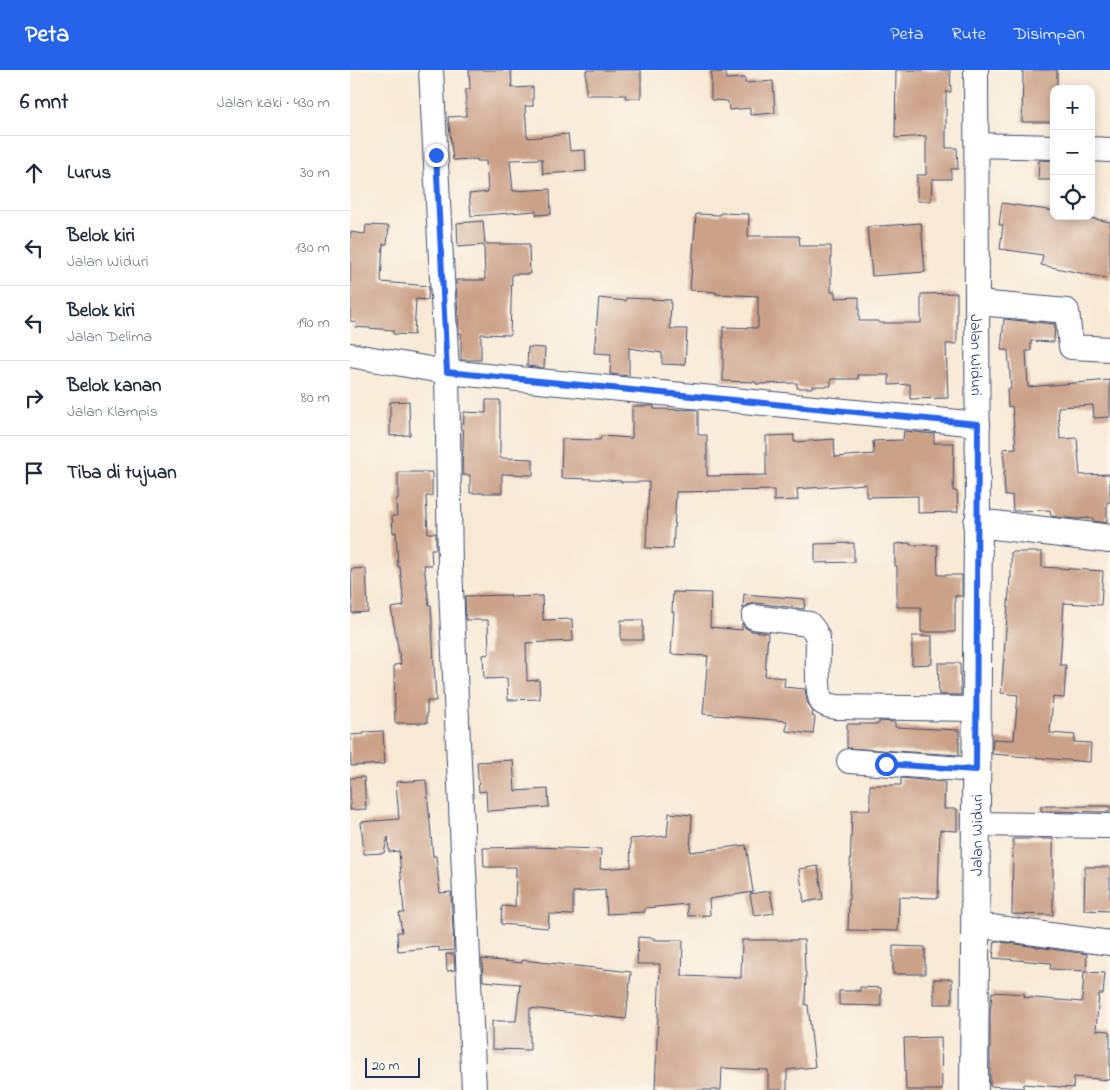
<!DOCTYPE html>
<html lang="id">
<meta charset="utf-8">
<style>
:root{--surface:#fff;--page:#f2f2f3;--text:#1f2937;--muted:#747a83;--line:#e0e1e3;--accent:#2563eb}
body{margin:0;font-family:"Indie Flower",sans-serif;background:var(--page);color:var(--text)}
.controls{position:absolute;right:15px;top:15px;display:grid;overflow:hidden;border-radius:10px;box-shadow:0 2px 12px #0003}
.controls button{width:45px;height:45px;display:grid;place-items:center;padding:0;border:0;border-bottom:1px solid var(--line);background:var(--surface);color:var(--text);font:25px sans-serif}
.scale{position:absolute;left:15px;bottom:12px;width:55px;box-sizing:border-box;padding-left:5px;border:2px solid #1b2f5e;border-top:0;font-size:14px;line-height:18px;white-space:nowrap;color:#1b2f5e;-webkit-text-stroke:4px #fbf7ec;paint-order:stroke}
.stop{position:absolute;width:15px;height:15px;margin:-11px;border:4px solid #2563eb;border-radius:50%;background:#fff}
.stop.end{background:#2563eb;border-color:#fff;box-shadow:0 1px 5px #0008}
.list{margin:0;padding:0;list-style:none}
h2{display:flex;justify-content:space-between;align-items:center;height:65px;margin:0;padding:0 20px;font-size:21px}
h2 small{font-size:16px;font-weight:400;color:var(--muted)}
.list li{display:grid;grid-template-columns:32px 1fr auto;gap:15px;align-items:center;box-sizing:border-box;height:75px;padding:0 20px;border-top:1px solid var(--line)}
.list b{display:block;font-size:19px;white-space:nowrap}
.list p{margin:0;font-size:16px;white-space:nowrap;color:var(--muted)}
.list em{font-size:16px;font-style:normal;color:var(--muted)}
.icon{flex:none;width:28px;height:28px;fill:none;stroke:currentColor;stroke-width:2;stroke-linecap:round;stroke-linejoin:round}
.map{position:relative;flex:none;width:760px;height:1020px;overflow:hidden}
header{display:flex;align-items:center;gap:30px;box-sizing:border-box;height:70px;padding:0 25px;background:var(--accent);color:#fff}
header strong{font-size:24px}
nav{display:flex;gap:28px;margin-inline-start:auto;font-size:18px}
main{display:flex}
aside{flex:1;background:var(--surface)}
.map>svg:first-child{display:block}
.building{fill:#cba188}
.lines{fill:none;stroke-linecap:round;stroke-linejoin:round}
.minor-casing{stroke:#3c4b70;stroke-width:26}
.major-casing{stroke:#3c4b70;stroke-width:30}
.minor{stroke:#fff;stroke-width:24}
.major{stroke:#fff;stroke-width:28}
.route{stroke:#2563eb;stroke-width:6}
.labels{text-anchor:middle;stroke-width:5;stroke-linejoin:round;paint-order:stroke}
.street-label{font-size:16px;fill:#1b2f5e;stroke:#fbf7ec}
</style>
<header>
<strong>Peta</strong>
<nav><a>Peta</a><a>Rute</a><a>Disimpan</a></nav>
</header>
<main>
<aside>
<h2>6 mnt<small>Jalan kaki · 430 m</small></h2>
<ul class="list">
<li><svg class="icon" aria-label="ahead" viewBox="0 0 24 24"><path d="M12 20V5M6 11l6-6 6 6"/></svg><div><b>Lurus</b></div><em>30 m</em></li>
<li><svg class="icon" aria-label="left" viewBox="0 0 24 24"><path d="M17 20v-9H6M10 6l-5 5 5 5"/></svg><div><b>Belok kiri</b><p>Jalan Widuri</p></div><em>130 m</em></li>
<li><svg class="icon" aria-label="left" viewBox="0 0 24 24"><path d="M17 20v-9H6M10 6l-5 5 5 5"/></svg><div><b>Belok kiri</b><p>Jalan Delima</p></div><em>190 m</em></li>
<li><svg class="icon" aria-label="right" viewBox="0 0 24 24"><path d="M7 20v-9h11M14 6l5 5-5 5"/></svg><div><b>Belok kanan</b><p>Jalan Klampis</p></div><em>80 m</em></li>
<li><svg class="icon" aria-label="arrive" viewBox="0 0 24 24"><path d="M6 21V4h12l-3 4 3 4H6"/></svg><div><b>Tiba di tujuan</b></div></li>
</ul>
</aside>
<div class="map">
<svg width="760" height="1020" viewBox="0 0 760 1020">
<rect width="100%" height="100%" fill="#fbf7ec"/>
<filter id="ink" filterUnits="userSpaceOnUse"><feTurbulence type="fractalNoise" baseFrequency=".02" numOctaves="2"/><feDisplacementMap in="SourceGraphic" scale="10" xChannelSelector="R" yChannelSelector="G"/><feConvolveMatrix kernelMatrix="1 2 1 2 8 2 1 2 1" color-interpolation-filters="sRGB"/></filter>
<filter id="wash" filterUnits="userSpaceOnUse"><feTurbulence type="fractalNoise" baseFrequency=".0096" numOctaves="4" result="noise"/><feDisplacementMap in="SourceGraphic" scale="20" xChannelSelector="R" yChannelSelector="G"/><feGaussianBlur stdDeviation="1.12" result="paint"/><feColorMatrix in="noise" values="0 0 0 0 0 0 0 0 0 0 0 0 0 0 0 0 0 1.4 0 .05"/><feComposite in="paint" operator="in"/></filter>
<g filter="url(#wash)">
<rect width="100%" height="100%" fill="#f8e9d5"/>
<g id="blocks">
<!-- building -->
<g class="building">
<path d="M119,0H161L162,18L183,17V36H175L177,66H178V68L218,64L220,81L235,80L236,101L193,104L192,89L160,90L163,121L200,119L201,144L186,145V141L121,146L119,124L138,122L136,91H127V89L103,90L98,47L116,46V19H120Z"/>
<path d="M236,0H291V28H275L276,25H236Z"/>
<path d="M546,0H600L601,22H596V78H607L608,99H601V109H582L581,131H567V105H576V66L545,68Z"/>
<path d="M673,0H707V18H704V52H672Z"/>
<path d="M361,2H376V9L395,8V13L423,11L425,43L400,45V38L379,40L378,31L361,30Z"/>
<path d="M689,90L704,91V110H688Z"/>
<path d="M652,133L704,141V146H730L760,152V209L691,195L693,185L650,179L653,155H649Z"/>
<path d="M370,143L399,144L398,166H449L450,176H481V222H485V228L509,227V251H529V253H571V224L607,223V274H596L598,328L560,329V314L539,315V305H508V309H481V316H462V318H447V313L406,314V312L373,311V257L408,258V226L366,224V222L340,220L346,144L370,145Z"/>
<path d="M133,151L135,174H179L180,204H162L160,265L131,264V290H111V263H109L106,210H135L134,175L108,177L107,153Z"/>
<path d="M571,153L575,202L522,206L517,157Z"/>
<path d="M16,155L39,156L37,174H33L31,212L79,216L78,230L66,229L64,265L43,264V260L5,257L6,252L0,251V162L15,164Z"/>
<path d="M249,228L276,231V228L321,230L320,259H337L335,295L312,294V283L279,278V306L260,304L261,284L244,283Z"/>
<path d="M654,249L705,254L704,272L681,271V281H676L678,317L760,310V347L744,348L743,335L708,337L710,369L727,368L730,405L760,404V432H757V453L743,451V448L724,449L701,446L700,440L663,441L662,425L655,426L654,402H655L653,379L666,378L662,336L658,337L657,319H661L658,280H651Z"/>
<path d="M178,277L195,278L194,298L177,296Z"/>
<path d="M136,330H150V388L183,389V405L152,404V423H120V405H112L114,342L136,343Z"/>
<path d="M59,331L60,365L40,366V332Z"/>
<path d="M282,336H304V339L348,340V365H357V406L416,405V366L444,365V372L484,369L485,387L524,384L523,371L553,370L554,361L584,364V373H604L603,421H607L608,442L568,443V426L516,427V414L447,419L448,430L424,431V420L326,422L323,479L296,478L299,412H271V411L243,409L211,408L212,369L250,370L251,366L282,368Z"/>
<path d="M48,402H82V426H76L78,463H86V479H81L82,495H74L79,535H81L86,631H77V653H45L44,595L51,594L41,538L54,536L50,497H48L46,462L43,463L42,446H47L46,429H48Z"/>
<path d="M504,473V492L465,493V474Z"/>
<path d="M560,473V475H587L588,505H612V526H605V562H571V537H547V496H545V474Z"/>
<path d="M661,482H692V497L753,501L751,535L714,533L710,595H716L714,628L703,627L700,663L725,665L724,672L741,673L740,692L642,684L643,669L664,670L668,625L651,623L660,508H661Z"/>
<path d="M16,498L18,542L2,543L1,499Z"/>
<path d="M323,522L361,523L360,557L392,560V553L396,558L402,561L418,563L415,606L435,608L434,617L455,619L457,632L463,642L462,646L465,647L463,664L436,661L437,651L353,644L358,586L321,584L324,542H322Z"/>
<path d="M394,524L455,529L454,539L406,533L398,535L393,539Z"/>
<path d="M161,525V527L192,526L193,550L222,549L223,571L176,573L177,611L189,610L190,629L158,630L157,608L134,609L133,585L139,584L138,550H116L115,526Z"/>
<rect x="271" y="550" width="22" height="20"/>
<path d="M562,566H582V594L562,595Z"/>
<path d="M588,593H610L611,625H589Z"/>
<path d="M529,651L545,652V657L609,660V685L497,678V654H529Z"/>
<path d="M33,661L35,694L1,696L0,665L14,664V662Z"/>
<path d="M163,690L165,721L198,719L199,737L137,741L136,721L129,722L127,692Z"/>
<path d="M14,707L16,739L0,740V708Z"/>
<path d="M551,708L595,712L594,739H607V761L590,760L588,828L549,827L548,861L498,860L502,740H520V715H551Z"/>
<path d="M76,710L83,786H86L90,823L101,822L104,880L89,881V877L48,881L47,862H52L49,843H54L49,781L39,782L38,767L34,783L14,784L11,752L49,749L46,712Z"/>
<path d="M691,736H760V742L691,741Z"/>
<path d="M319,743L342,745L340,782L396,775L403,822L359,829L360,845L338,846L337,834L295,838V842L257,844L255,820L223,822V845L199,844L198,858L151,854L152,836L165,837L166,797H134L133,778L181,777L251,779L250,799L281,797L280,769L317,766Z"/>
<path d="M663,769H703V845L662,844Z"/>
<path d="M468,796L473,829L454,832L449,799Z"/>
<path d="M735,797H760V841L734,840Z"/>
<path d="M420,821L424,843L404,846L400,824Z"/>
<path d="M288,867L304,868V870H333L332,906L391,908L392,870H454L455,902H456L455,935H458L465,997L437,1000V1020H418V1000L372,998L371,1020H305L310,894H287Z"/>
<path d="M645,871L737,884L736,901L700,899L701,893L643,888Z"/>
<path d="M543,876L575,877V904H543Z"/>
<path d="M96,884H104L105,900L97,901Z"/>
<path d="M132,889L172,893V890L281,902L276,949L180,938V980L142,979V951H166L170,914L133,911Z"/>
<path d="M734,902L755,903L753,924H749L746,960L760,961V1010L724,1007L723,1018L674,1014L673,1018L640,1016V946L642,922L675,924L674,927L732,932Z"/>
<rect x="584" y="909" width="18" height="25"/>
<path d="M510,917L531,918V936L489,935V921H510Z"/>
<path d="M591,967L592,1020H556L554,968Z"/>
</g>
</g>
</g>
<g filter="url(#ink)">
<use href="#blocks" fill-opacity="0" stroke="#3c4b70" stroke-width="1"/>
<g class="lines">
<defs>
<g id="minor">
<path d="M81,0L97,302L100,497L124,1020"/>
<path id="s1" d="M626,0L628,453"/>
<path d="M627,75L704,77"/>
<path d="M741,79L760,80"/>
<path d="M628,233L717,241L721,277L760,279"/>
<path d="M0,285L97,302L628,354"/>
<path d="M404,547L459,554L464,560L468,568C468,580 466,623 472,632C476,636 482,636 487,637L628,639"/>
<path d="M499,691L627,700"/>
<path d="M626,754L760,756"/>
<path d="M626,855L760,873"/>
</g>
<g id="major">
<path id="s2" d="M624,1020L628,453L760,469"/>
</g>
</defs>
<!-- minor casing -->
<use href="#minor" class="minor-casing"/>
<!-- major casing -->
<use href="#major" class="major-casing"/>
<!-- minor -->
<use href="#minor" class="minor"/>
<!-- major -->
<use href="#major" class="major"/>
</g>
</g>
<g class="lines" filter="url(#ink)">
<!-- route -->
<path class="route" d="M86,85L97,302L628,354L626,700L536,694"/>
</g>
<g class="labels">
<!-- street labels -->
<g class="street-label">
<text dy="6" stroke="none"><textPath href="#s1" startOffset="285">Jalan Widuri</textPath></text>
<text dy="6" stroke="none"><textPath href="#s2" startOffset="255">Jalan Widuri</textPath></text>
</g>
</g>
</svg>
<div class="controls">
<button>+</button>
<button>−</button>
<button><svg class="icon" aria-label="locate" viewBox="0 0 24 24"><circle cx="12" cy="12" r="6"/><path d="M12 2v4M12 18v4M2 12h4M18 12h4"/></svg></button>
</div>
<div class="scale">20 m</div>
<div class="stop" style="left:536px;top:694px"></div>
<div class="stop end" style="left:86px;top:85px"></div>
</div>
</main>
